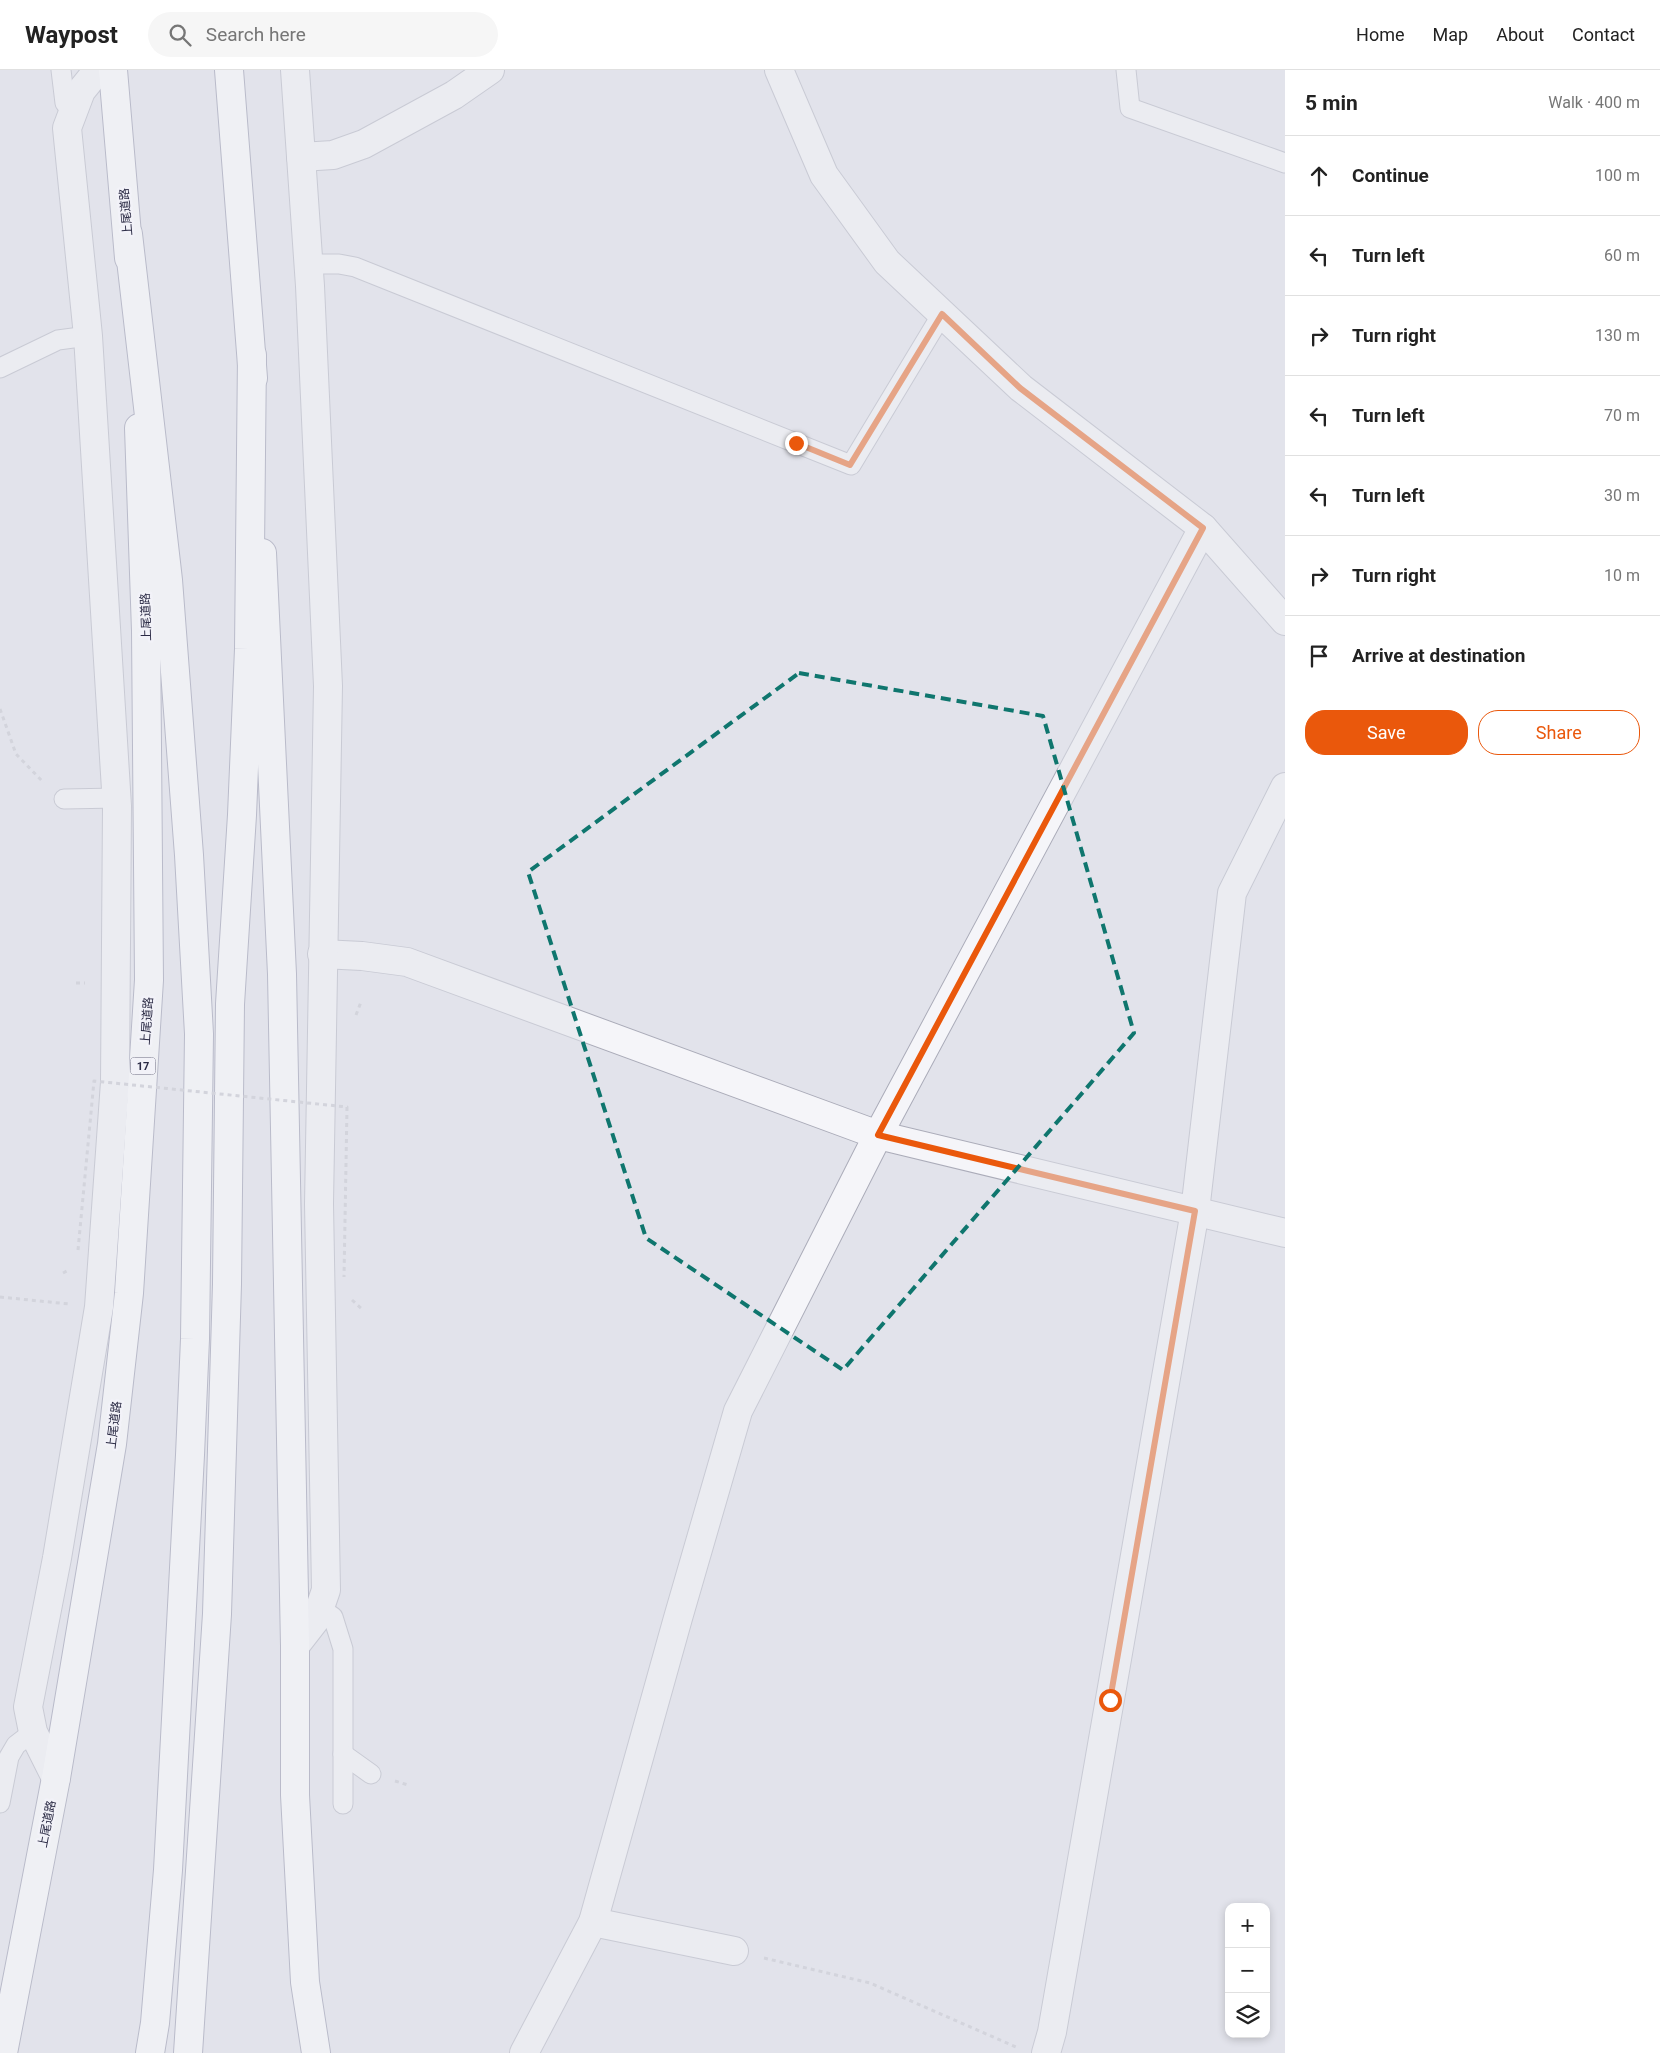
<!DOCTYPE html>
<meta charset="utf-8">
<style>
:root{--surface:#fff;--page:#f6f6f6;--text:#222;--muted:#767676;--line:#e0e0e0;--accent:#ea580c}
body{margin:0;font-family:Roboto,"Noto Sans JP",sans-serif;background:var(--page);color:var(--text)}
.controls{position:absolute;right:15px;bottom:15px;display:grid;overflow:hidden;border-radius:10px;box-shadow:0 2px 8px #0003}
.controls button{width:45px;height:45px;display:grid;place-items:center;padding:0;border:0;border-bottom:1px solid var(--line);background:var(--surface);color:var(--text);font:25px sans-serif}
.stop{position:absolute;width:15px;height:15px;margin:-11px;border:4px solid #ea580c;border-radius:50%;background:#fff}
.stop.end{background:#ea580c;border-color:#fff;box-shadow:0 1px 5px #0008}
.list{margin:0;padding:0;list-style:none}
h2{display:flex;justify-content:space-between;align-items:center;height:65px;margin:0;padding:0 20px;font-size:21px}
h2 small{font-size:16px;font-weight:400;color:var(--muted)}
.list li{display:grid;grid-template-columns:32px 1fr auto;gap:15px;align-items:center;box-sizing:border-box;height:80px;padding:0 20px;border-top:1px solid var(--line)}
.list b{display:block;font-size:19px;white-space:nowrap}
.list em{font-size:16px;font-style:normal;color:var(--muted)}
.actions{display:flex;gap:10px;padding:15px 20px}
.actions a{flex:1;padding:11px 0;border:1px solid var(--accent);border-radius:20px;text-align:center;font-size:18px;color:var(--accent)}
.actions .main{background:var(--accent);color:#fff}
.icon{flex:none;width:28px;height:28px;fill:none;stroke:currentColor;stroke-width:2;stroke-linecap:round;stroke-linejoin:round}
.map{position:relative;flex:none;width:1285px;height:1983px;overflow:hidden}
header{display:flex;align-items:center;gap:30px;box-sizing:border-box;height:70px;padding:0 25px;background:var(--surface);border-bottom:1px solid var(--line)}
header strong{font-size:24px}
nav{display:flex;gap:28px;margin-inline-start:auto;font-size:18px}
.search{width:350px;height:45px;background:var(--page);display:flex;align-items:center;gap:12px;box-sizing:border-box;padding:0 18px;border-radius:28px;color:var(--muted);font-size:19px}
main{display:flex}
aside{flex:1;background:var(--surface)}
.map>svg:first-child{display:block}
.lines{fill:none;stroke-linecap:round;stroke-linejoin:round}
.service-casing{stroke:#abacb9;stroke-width:21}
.minor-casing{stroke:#abacb9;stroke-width:30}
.tertiary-casing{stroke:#abacb9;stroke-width:30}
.trunk-casing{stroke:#898aa2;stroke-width:30}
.motorway-casing{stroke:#898aa2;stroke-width:30}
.path{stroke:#c0c0ca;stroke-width:3;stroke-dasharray:4 4;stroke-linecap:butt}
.service{stroke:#f5f5f9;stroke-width:19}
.minor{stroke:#f5f5f9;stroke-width:28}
.tertiary{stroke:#f5f5f9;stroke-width:28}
.trunk{stroke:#fff;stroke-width:28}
.motorway{stroke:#fff;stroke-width:28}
.path-bridge{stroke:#c0c0ca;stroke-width:3;stroke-dasharray:4 4;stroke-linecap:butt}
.route{stroke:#ea580c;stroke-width:6}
.marked{fill:none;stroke:#0f766e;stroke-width:4;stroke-dasharray:10 6;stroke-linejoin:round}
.labels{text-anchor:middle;stroke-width:5;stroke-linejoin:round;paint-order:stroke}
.shield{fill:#f2f2f8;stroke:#66667a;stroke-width:1}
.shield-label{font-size:11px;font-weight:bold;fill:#2a2a44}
.street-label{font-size:12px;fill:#2a2a44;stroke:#f2f2f8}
</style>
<header>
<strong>Waypost</strong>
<div class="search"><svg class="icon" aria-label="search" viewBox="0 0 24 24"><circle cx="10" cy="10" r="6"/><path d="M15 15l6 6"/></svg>Search here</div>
<nav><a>Home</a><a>Map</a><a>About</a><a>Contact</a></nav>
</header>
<main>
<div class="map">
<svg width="1285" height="1983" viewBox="0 0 1285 1983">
<rect width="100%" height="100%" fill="#e2e3eb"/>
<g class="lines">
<defs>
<g id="service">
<path d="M61,0L65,33L73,42"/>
<path d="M1126,0L1130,38L1285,93"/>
<path d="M309,194H339L355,197L851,395L942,244"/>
<path d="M0,298L58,270L88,266"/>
<path d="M64,729L117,728"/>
<path d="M320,1538L333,1547L343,1579V1734"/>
<path d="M343,1684L371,1704"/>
<path d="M0,1733L9,1687L16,1675L33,1662"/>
</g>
<g id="minor">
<path d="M301,87L333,85L364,74L454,25L490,0"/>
<path d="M322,884L362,886L407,892L878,1065L1285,1163"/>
<path d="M295,1576L316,1549L326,1520L319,1134L328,616L310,216L295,0"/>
<path d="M56,1708L33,1662L28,1637L57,1488L99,1237L115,1012L117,736L88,266L67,58L81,21L98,0"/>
<path d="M593,1852L734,1881"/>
<path d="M524,1983L593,1852L678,1548L738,1341L878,1065L1203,458"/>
<path d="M1046,1983L1052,1962L1195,1141L1232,823L1285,717"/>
</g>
<path id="tertiary" d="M779,0L824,105L887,192L1021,318L1203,458L1285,551"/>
<g id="trunk">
<path d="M113,0L129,188"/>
<path d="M229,0L253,308"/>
<path d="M262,483L282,904L295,1576V1725L305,1912L316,1983"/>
<path d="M3,1983L56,1708L112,1374L129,1223L149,910L146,561L139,358"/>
</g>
<g id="motorway">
<path d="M128,164L168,510L189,785L199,964L195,1269L190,1385L168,1800L155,1953L150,1983"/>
<path d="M188,1983L217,1544L227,1214L230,934L242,745L249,579L252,285"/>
</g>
</defs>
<!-- service casing -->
<use href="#service" class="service-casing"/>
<!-- minor casing -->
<use href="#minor" class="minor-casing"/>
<!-- tertiary casing -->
<use href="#tertiary" class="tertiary-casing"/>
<!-- trunk casing -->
<use href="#trunk" class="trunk-casing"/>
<!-- motorway casing -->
<use href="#motorway" class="motorway-casing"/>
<!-- path -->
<g class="path">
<path d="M0,639L16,684L44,713"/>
<path d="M76,913H85"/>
<path d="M356,945L361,932"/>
<path d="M63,1203L69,1200"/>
<path d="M0,1227L69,1234"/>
<path d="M352,1230L363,1240"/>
<path d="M395,1711L408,1715"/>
<path d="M764,1888L870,1913L1016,1977"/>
</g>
<!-- service -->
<use href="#service" class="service"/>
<!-- minor -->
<use href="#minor" class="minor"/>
<!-- tertiary -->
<use href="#tertiary" class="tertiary"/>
<!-- trunk -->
<use href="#trunk" class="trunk"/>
<!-- motorway -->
<use href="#motorway" class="motorway"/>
<!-- path-bridge -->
<path class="path-bridge" d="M78,1180L94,1011L347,1037L344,1207"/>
</g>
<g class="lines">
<!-- route -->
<path class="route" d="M796,373L850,395L942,244L1020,318L1203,458L878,1065L1195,1141L1110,1630"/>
</g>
<!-- marked area -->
<path d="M0 0H1285V1983H0ZM799,603L1043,646L1134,963L843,1300L646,1168L528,802Z" fill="#e2e3eb" fill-opacity=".55" fill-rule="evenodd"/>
<path class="marked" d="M799,603L1043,646L1134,963L843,1300L646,1168L528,802Z"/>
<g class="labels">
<!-- shield labels -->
<rect class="shield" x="130.5" y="987.5" width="25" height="17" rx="4"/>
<g class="shield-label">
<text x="143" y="1000">17</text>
</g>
<!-- street labels -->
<g class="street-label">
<text transform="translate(126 142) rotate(-95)" y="4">上尾道路</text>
<text transform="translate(146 547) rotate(-92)" y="4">上尾道路</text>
<text transform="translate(147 951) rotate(-86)" y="4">上尾道路</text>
<text transform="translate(114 1355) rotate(-83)" y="4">上尾道路</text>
<text transform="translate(47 1754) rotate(-79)" y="4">上尾道路</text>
</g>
</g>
</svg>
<div class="controls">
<button>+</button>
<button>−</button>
<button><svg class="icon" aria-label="layers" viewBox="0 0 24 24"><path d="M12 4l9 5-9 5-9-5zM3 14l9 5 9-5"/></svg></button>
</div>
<div class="stop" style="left:1110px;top:1630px"></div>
<div class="stop end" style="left:796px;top:373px"></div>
</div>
<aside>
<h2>5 min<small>Walk · 400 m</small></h2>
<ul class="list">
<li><svg class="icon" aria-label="ahead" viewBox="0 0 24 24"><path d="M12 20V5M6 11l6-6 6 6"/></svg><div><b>Continue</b></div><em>100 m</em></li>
<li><svg class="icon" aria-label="left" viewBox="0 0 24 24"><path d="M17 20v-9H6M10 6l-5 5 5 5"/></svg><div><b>Turn left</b></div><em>60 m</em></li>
<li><svg class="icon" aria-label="right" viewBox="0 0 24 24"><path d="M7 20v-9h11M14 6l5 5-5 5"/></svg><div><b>Turn right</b></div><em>130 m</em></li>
<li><svg class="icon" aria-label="left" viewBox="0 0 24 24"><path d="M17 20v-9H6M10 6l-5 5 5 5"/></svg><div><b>Turn left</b></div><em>70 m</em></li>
<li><svg class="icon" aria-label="left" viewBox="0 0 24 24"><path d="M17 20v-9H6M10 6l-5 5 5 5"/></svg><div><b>Turn left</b></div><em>30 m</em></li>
<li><svg class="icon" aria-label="right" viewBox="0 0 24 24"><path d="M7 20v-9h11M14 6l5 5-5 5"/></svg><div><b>Turn right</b></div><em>10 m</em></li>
<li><svg class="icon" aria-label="arrive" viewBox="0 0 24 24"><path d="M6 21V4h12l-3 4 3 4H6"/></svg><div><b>Arrive at destination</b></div></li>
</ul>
<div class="actions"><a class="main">Save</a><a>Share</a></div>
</aside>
</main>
